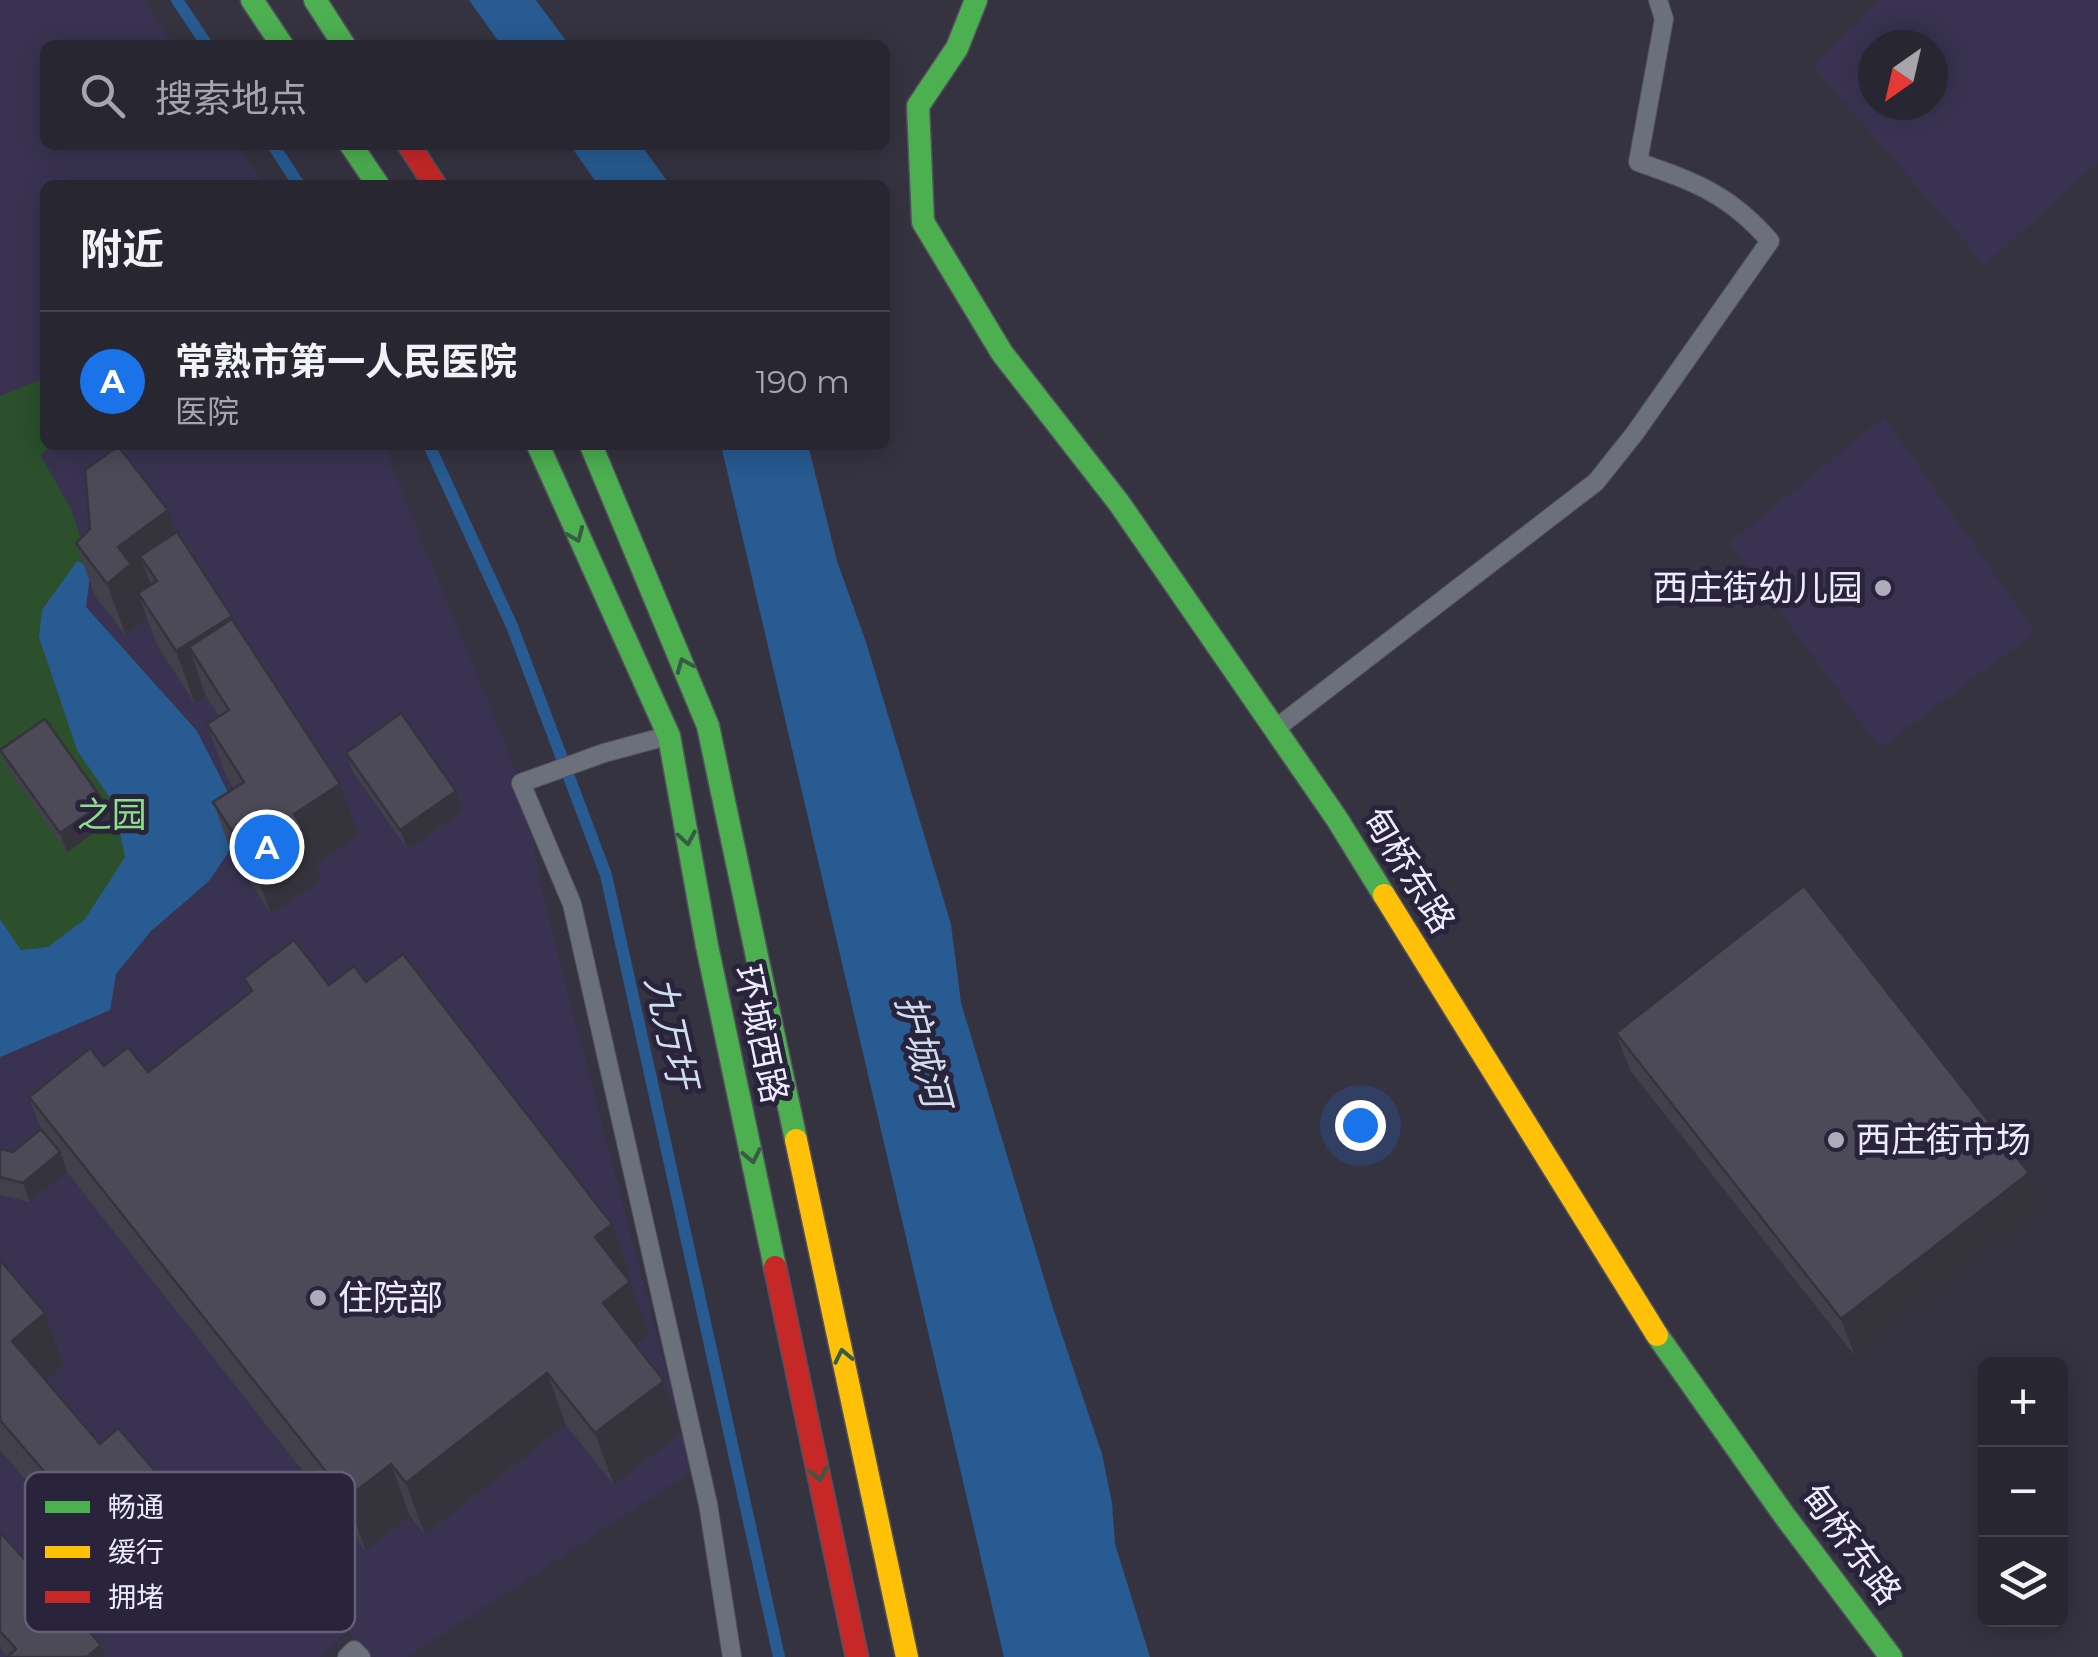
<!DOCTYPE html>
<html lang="zh">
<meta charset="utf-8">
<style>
:root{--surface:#282631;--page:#34323d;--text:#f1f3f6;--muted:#a5a5ab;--line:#44434d;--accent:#1a73e8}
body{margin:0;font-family:Montserrat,"Noto Sans SC",sans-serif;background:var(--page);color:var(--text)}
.controls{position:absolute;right:30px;bottom:30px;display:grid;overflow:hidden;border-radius:15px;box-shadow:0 5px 25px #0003}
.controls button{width:90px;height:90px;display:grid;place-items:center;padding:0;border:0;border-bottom:2px solid var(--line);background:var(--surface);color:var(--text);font:50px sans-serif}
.compass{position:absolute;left:1858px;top:30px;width:90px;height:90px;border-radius:50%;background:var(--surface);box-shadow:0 5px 25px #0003;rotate:214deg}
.you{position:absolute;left:1360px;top:1125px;width:35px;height:35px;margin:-25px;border:8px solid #fff;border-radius:50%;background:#1a73e8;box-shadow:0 0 0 15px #1a73e833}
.badge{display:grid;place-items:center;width:65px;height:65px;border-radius:50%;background:var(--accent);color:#fff;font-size:32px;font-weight:700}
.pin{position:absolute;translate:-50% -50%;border:5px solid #fff;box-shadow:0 2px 10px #0006}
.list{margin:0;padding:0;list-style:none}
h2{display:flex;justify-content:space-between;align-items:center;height:130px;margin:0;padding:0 40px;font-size:42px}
h2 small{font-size:32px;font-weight:400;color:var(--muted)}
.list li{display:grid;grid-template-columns:65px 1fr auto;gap:30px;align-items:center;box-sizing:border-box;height:140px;padding:0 40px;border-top:2px solid var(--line)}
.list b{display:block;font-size:38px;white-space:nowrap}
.list p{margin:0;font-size:32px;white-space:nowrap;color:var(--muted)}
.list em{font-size:32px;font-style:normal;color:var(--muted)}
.icon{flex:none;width:55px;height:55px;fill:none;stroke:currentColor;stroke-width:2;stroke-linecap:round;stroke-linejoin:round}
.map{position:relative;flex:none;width:2098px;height:1657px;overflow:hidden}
.search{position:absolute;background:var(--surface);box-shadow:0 5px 25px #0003;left:40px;top:40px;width:850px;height:110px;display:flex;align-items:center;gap:25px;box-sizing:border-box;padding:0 35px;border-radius:15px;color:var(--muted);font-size:38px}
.panel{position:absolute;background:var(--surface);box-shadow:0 5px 25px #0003;left:40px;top:180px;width:850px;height:270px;border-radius:15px}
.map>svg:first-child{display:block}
.built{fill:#393351;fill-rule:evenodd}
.green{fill:#2b502b}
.water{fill:#275b91}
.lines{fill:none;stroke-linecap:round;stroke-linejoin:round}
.stream{stroke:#275b91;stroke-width:12}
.lane-casing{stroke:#54515e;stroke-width:20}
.fast-casing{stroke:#54515e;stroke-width:25}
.slow-casing{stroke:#54515e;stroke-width:25}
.jam-casing{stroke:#54515e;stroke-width:25}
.lane{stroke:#6b707b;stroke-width:18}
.fast{stroke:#4caf50;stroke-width:22}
.slow{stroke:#ffc107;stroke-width:22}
.jam{stroke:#c62828;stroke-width:22}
.wall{fill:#41404b}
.shaded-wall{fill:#35343d}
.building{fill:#4c4a57;stroke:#35343d;stroke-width:2.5}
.oneway{stroke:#375b44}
.poi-dot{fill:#aeabbb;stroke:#29233c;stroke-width:4}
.labels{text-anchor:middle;stroke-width:10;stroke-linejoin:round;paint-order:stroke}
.poi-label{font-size:35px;fill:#eeebfc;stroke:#29233c;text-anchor:start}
.park-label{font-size:35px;fill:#8edf8a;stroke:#29233c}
.street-label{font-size:35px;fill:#eeebfc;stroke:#29233c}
.water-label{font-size:38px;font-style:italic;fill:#cfdeef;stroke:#29233c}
.key{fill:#29233c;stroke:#645f76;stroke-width:2.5}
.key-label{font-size:28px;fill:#eeebfc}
</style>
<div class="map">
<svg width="2098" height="1657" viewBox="0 0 2098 1657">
<rect width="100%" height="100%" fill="#363341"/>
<!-- built -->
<g class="built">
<path d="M0,0H144L173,45H45V145H238L264,185H45V445H383L521,783L547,912L692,1471L408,1657H367L348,1630L320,1657H0Z"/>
<path d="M1879,0H2098V162L1985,265L1813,66ZM1873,45H1933V105H1873Z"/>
<path d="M1884,417L2035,632L1880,748L1730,543Z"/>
</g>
<!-- green -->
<path class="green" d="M45,378V445H53L40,455L70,507L91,567L86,607L197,731L209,881L151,931L116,974L110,1010L0,1057V396Z"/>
<!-- water -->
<g class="water">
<path d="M469,0H536L569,45H501Z"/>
<path d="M570,145H641L670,185H598Z"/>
<path d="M721,445H808L837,561L866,642L951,924L961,1003L1053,1308L1102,1454L1112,1503L1115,1544L1150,1657H1004Z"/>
<path d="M77,561L91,567L86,607L197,731L238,812L232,847L209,881L151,931L116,974L110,1010L0,1057V919L21,950L48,947L85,919L125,857L114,804L77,750L39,637L42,610Z"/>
</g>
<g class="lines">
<!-- stream -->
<g class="stream">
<path d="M177,0L207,45"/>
<path d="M273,145L299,185"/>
<path d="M429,445L512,626L606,875L779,1657"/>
</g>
<defs>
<g id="lane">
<path d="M1279,726L1596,482L1635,433L1770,241C1729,194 1695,182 1638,162L1664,19L1658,0"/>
<path d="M667,736L604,753L521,783L572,904L708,1504L732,1657"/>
<path d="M347,1657L354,1650L361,1657"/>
</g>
<g id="fast">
<path d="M252,0L282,45"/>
<path d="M315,0L344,45"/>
<path d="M976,0L957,48L918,106L923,222L1002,353L1119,503L1337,819L1384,895"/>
<path d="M351,145L378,185"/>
<path d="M538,445L669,736L707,946L775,1267"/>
<path d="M591,445L708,726L796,1140"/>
<path d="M1657,1335L1784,1515L1891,1657"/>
</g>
<g id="slow">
<path d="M1384,895L1657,1335"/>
<path d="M796,1140L907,1657"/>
</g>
<g id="jam">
<path d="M409,145L435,185"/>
<path d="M775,1267L857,1657"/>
</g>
</defs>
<!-- lane casing -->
<use href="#lane" class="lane-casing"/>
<!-- fast casing -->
<use href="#fast" class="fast-casing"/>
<!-- slow casing -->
<use href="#slow" class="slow-casing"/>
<!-- jam casing -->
<use href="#jam" class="jam-casing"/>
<!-- lane -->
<use href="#lane" class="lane"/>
<!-- fast -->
<use href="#fast" class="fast"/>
<!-- slow -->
<use href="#slow" class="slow"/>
<!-- jam -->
<use href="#jam" class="jam"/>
</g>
<!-- wall -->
<g class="wall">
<path d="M176,532L232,616L234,623L359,836L316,864L322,880L271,914L232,854L213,802L234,789L226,776L207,724L219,716L206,696L195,704L157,645L147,618L126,636L95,596L76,543Z"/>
<path d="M0,750L104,802L111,821L67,852L8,770Z"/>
<path d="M346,753L456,791L463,811L408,850L353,772Z"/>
<path d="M244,978L329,985L366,982L612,1224L631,1277L628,1279L649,1335L636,1345L682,1433L614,1485L566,1425L425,1535L410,1516L366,1551L66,1171L30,1202L0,1195V1149L13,1152L41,1129L29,1097L104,1066L148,1072L249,993Z"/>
<path d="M1616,1033L2042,1210L1855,1356L1630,1070Z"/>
<path d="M0,1260L45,1313L64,1365L46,1380L100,1444L155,1471L174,1523L110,1578L0,1450Z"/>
<path d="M0,1532L101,1645L105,1657H7L0,1648Z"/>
</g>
<!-- shaded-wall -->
<g class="shaded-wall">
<path d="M168,510L187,563L140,556L152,588L138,593L147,618L126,636L107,584L118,547Z"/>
<path d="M232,616L251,668L189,647L206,696L195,704L176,651Z"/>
<path d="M340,784L359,836L316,864L322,880L271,914L252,862L294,814Z"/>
<path d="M456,791L463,811L408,850L400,830Z"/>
<path d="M104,802L111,821L67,852L60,833Z"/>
<path d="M60,1152L67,1172L30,1202L23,1183Z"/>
<path d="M2029,1173L2042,1210L1855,1356L1841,1319Z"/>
<path d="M612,1224L631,1277L614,1289L595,1237Z"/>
<path d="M630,1282L649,1335L622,1355L603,1303Z"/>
<path d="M45,1313L64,1365L31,1393L12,1341Z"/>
<path d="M547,1373L566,1425L425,1535L406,1483Z"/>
<path d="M664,1381L682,1433L614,1485L595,1433Z"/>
<path d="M391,1464L410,1516L366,1551L347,1498Z"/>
<path d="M155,1471L174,1523L110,1578L91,1526Z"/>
<path d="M101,1645L105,1657H87Z"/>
</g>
<!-- building -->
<g class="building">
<path d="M118,446L168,510L118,547L131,564L107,584L76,543L90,529L85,470Z"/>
<path d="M177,532L232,616L176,651L138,593L157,581L140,556Z"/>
<path d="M232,619L340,784L294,814L303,828L252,862L213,802L244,782L207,724L229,710L189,647Z"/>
<path d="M401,713L456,791L400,830L346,753Z"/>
<path d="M45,719L104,802L60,833L0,750Z"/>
<path d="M1804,886L2029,1173L1841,1319L1616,1033Z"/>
<path d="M294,940L329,985L354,966L366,982L403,954L612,1224L595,1237L630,1282L603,1303L664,1381L595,1433L547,1373L406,1483L391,1464L347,1498L29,1097L90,1048L104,1066L128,1047L148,1072L252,991L244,978Z"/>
<path d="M41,1129L60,1152L23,1183L0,1177V1149L13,1152Z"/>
<path d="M0,1260L45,1313L12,1341L100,1444L118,1428L155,1471L91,1526L0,1420Z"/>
<path d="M0,1532L101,1645L87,1657H7L16,1649L0,1631Z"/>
</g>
<!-- one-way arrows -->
<defs><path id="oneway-chevron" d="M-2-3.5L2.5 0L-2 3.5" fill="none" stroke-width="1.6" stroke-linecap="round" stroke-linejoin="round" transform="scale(2.5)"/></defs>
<g class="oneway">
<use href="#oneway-chevron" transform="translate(576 535) rotate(67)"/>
<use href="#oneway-chevron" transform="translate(684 665) rotate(-112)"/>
<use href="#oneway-chevron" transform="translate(687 838) rotate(80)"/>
<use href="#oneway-chevron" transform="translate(752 1156) rotate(78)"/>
<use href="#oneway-chevron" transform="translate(843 1356) rotate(-102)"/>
<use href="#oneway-chevron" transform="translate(819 1474) rotate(78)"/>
</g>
<!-- markers -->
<g class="poi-dot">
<circle cx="1883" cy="588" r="10"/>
<circle cx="1836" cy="1140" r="10"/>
<circle cx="318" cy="1298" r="10"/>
</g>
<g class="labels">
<!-- poi labels -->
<g class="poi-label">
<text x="1863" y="600" text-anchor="end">西庄街幼儿园</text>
<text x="1856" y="1152">西庄街市场</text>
<text x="338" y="1310">住院部</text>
</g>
<!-- park labels -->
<g class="park-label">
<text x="112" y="827">之园</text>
</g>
<!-- street labels -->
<g class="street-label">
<text transform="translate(1409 870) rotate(58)" y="12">甸桥东路</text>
<text transform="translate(761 1034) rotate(78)" y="12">环城西路</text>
<text transform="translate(1851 1544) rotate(53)" y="12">甸桥东路</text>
</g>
<!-- water labels -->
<g class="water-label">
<text transform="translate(671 1032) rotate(77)" y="13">九万圩</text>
<text transform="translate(923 1051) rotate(75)" y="13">护城河</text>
</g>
</g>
<!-- legend -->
<rect x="25" y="1472" width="330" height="160" rx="15" class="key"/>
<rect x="45" y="1501" width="45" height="12" fill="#4caf50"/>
<rect x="45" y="1546" width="45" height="12" fill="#ffc107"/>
<rect x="45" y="1591" width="45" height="12" fill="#c62828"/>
<g class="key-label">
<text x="108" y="1517">畅通</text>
<text x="108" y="1562">缓行</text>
<text x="108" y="1607">拥堵</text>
</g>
</svg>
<div class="controls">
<button>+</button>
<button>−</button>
<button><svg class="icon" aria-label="layers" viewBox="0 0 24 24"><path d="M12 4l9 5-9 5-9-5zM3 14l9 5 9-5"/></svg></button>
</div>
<svg class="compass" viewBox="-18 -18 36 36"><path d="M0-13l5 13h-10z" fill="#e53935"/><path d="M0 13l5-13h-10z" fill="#a5a5ab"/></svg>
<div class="you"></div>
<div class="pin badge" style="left:267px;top:847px">A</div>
<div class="search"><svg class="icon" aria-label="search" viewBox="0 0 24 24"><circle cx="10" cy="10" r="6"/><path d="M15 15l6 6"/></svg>搜索地点</div>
<section class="panel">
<h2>附近<small></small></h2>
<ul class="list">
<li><span class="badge">A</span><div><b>常熟市第一人民医院</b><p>医院</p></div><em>190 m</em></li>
</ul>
</section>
</div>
